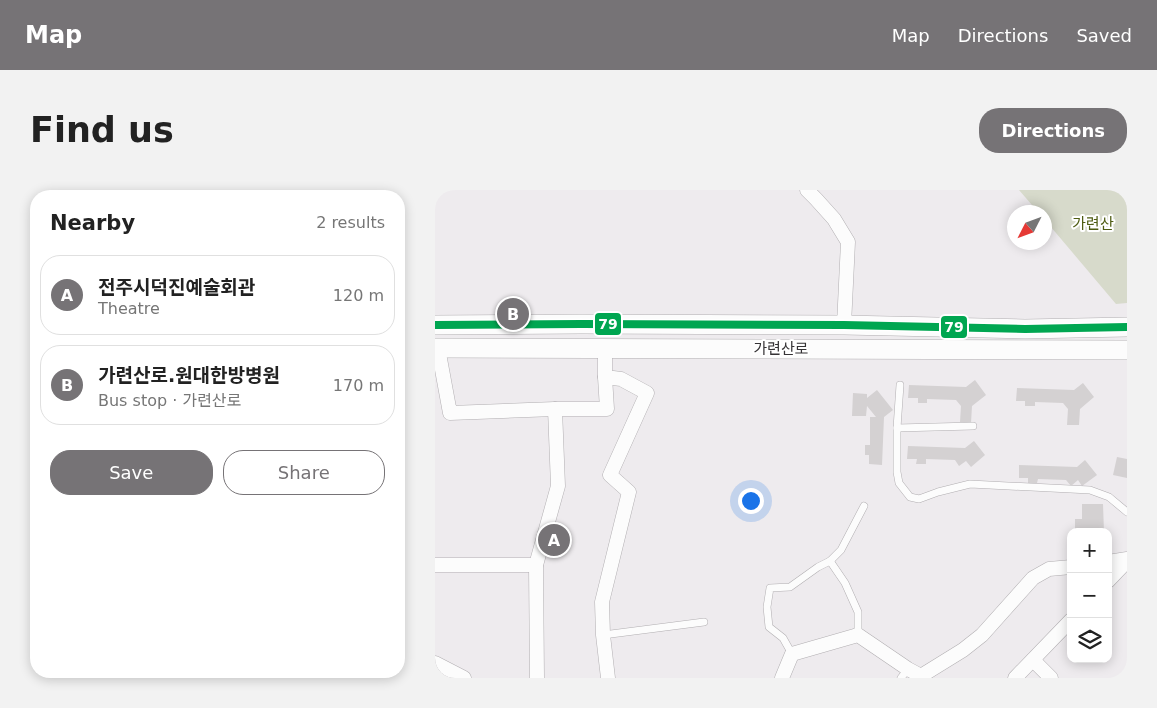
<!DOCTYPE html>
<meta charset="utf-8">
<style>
:root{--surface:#fff;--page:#f2f2f2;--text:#222;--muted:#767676;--line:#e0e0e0;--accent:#767376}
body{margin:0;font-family:"DejaVu Sans","Noto Sans KR",sans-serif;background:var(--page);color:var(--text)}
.controls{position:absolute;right:15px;bottom:15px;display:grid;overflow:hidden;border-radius:10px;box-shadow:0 2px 12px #0003}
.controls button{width:45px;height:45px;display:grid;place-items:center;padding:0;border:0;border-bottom:1px solid var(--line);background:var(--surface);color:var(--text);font:25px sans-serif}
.compass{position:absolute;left:572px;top:15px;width:45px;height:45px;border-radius:50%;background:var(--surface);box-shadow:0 2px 12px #0003;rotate:228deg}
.you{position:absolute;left:315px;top:310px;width:18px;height:18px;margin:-12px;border:4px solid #fff;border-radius:50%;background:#1a73e8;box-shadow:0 0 0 8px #1a73e833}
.badge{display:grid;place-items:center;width:32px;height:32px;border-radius:50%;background:var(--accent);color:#fff;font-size:16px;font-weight:700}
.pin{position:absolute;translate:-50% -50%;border:2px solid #fff;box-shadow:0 1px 5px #0006}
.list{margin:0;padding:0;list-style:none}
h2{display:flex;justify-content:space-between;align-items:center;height:65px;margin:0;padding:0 20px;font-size:21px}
h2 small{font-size:16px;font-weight:400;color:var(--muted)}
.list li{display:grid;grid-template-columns:32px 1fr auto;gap:15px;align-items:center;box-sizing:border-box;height:80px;margin:0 10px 10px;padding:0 10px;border:1px solid var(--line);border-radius:20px}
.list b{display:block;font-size:19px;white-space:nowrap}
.list p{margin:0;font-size:16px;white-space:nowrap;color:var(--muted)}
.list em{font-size:16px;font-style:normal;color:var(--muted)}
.actions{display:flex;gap:10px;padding:15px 20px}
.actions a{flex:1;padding:11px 0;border:1px solid var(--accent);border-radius:20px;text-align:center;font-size:18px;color:var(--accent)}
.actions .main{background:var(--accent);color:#fff}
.icon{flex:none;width:28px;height:28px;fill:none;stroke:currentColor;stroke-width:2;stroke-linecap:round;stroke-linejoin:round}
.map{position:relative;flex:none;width:692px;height:488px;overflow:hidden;border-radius:20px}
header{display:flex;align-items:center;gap:30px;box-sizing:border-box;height:70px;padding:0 25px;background:var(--accent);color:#fff}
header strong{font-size:24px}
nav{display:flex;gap:28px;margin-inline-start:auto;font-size:18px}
.intro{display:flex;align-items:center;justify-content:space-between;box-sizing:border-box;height:120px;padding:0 30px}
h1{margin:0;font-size:35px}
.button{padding:12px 22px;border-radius:20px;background:var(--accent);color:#fff;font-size:18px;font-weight:700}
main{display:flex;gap:30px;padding:0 30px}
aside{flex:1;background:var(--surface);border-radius:20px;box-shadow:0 2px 12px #0003}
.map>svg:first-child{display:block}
.green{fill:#d7dacb}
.building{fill:#d4d1d2}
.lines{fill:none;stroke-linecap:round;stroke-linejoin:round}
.lane-casing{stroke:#b1aeb1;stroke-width:8}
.street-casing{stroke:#b1aeb1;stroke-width:15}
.secondary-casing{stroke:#b1aeb1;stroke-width:20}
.lane{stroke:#fcfcfc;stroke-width:7}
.street{stroke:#fcfcfc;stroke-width:14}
.secondary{stroke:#fcfcfc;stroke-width:19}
.bus-1-casing{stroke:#fff;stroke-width:11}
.bus-1{stroke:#00a651;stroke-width:8}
.labels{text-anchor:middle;stroke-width:4;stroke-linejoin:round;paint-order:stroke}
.park-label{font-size:15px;fill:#4e5c12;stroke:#fff}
.street-label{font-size:15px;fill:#353335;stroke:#fff}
.line-badge{stroke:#fff;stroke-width:2}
.badge-label{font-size:14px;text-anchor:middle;font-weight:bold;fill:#fff}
</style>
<header>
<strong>Map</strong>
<nav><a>Map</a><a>Directions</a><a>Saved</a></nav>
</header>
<div class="intro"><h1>Find us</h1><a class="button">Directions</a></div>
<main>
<aside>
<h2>Nearby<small>2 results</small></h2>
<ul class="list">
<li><span class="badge">A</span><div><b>전주시덕진예술회관</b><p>Theatre</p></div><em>120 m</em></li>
<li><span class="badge">B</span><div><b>가련산로.원대한방병원</b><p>Bus stop · 가련산로</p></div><em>170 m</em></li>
</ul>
<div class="actions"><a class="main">Save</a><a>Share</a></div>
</aside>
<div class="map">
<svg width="692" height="488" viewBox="0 0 692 488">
<rect width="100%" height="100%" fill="#eeebee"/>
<!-- green -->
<path class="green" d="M584,0H692V113L681,114L610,30V22H603Z"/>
<!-- building -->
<g class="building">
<path d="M540,190L551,205L537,216L536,233L525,232L526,216L521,210L492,209V213H483V208H473L474,195L531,197Z"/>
<path d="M648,193L659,207L645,219L644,235H632L633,219L628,213L600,212V216H590V211H581L582,198L639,200Z"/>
<path d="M442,200L458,220L449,227L447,275L434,274V265H430V255H435V227H441L432,216L431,226H417L418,203L432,204V208Z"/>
<path d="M539,251L550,265L536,277L531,271L524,276L520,270L491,269V274H481L482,269H472L473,256L530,258Z"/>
<path d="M682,267L692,269V288L678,285Z"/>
<path d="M650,270L662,285L647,296L643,290L636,296L631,290L603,289L602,293H593V288H584V275L642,277Z"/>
<path d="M647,314H668L669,342H640V329H647Z"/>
</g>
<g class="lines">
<defs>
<g id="lane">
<path d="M465,195L462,238V282L464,293L475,307L484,309L503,302L535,294L655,300L674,307L692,322"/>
<path d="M462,238L538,236"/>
<path d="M395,371L406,360L429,316"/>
<path d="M168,445L269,432"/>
<path d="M357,464L348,448L334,437L332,417L335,398L355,397L383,377L395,371L410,393L423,422V445"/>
<path d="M466,488L473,479"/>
</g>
<g id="street">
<path d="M372,0L381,9L399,29L413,52L409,135"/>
<path d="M3,158L15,223L120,219H172L170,187V159"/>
<path d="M170,187L186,189L212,203L175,285L194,302L167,412L168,445L173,488"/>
<path d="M673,372L692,369"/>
<path d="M0,375H101"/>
<path d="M673,391L692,371"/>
<path d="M598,470L616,488"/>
<path d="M0,473L29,488"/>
<path d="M486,486L528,460L547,445L598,388L614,379L636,377"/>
<path d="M102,488L101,375L123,296L120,219"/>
<path d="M347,488L357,464L423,445L473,479L486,486V488"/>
<path d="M580,488L636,430"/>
</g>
<g id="secondary">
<path d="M0,135L146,134L409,135L590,139L692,137"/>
<path d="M0,158L692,160"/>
</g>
</defs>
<!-- lane casing -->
<use href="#lane" class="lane-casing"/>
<!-- street casing -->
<use href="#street" class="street-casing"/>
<!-- secondary casing -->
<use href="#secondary" class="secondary-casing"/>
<!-- lane -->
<use href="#lane" class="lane"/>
<!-- street -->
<use href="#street" class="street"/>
<!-- secondary -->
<use href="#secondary" class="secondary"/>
<defs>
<path id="bus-1" d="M0,135L146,134L409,135L590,139L692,137"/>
</defs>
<!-- bus-1 casing -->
<use href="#bus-1" class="bus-1-casing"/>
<!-- bus-1 -->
<use href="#bus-1" class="bus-1"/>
</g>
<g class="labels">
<!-- park labels -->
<g class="park-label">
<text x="658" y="39">가련산</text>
</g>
<!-- street labels -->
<g class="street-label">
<text x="346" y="164">가련산로</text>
</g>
</g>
<g class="line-badge">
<rect x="159" y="122" width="28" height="24" rx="5" fill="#00a651"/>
<rect x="505" y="125" width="28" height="24" rx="5" fill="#00a651"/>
</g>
<g class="badge-label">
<text x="173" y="139">79</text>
<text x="519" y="142">79</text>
</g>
</svg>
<div class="controls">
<button>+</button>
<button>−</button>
<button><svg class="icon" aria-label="layers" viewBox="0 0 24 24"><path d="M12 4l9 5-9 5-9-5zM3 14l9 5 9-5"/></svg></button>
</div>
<svg class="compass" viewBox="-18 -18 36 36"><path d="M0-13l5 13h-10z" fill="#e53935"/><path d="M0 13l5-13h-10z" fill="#767676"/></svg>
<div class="you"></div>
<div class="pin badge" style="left:119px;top:350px">A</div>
<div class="pin badge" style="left:78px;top:124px">B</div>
</div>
</main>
